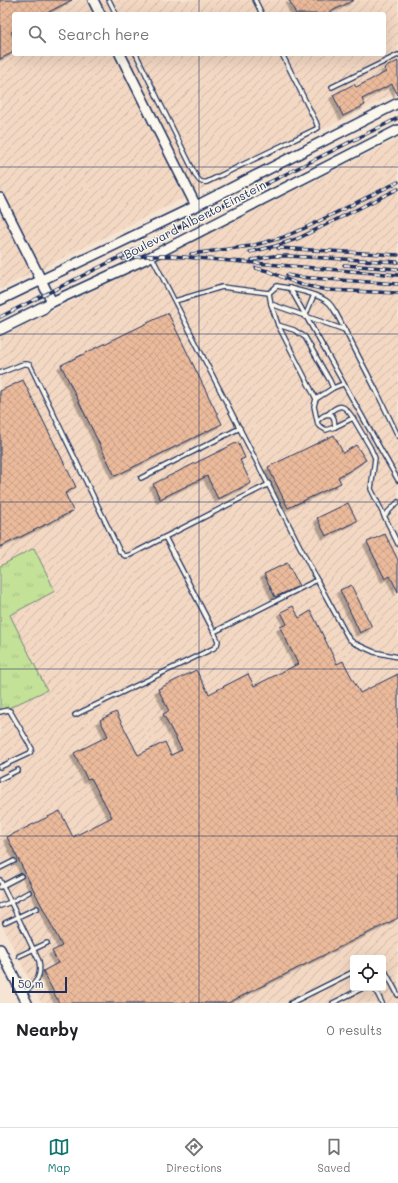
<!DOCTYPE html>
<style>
:root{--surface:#fff;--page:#f2f2f2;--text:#202124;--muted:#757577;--line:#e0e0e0;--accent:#0f766e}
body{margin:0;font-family:Mali,sans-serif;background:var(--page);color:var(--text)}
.controls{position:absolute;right:12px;bottom:12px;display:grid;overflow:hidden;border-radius:4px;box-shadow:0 4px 16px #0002}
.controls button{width:36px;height:36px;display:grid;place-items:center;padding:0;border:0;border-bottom:1px solid var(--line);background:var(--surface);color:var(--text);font:20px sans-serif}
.scale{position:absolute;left:12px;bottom:10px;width:55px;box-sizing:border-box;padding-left:4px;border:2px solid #1b2f5e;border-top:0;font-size:11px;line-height:14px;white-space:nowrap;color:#1b2f5e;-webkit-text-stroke:3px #fbf7ec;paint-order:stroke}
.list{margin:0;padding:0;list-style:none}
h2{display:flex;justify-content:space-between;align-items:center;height:52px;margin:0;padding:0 16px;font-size:17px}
h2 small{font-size:13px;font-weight:400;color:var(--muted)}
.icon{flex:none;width:22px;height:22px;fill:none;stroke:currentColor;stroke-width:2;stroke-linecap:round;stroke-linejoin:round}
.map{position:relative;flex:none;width:398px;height:1003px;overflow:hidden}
.search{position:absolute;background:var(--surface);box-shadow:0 4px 16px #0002;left:12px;right:12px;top:12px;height:44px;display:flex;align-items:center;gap:10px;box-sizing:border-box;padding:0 14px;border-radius:4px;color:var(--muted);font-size:15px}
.sheet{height:124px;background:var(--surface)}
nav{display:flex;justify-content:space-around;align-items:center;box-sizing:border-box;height:56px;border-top:1px solid var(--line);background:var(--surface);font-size:11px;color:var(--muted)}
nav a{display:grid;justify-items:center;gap:2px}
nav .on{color:var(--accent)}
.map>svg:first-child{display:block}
.industrial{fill:url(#industrial-furrows);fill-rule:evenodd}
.grass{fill:url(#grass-tufts);stroke:#70887b}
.building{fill:url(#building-cross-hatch);stroke:#1b2f5e;filter:url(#shadow)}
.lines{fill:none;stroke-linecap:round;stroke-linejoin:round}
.lane-casing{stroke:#1b2f5e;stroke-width:6}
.secondary-casing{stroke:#1b2f5e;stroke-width:12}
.lane{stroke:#fbf7ec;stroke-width:3.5}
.secondary{stroke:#fbf7ec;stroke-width:9}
.rail-casing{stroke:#1b2f5e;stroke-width:3.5}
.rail{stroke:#fbf7ec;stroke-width:2;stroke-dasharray:6;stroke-linecap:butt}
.grid{fill:none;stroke:#1b2f5e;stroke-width:1;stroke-opacity:0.55}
.labels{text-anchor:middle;stroke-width:3;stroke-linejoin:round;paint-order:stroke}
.street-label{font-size:12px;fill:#1b2f5e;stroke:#fbf7ec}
</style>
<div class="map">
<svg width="398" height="1003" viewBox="0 0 398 1003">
<defs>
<pattern id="industrial-furrows" width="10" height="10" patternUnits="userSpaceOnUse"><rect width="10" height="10" fill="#f3d8c3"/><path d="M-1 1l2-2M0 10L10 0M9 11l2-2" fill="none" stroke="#d0baaa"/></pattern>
<pattern id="grass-tufts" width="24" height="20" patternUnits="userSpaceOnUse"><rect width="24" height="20" fill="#c4e198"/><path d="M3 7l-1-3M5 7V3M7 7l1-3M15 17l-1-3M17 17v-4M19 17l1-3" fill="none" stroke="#a8c185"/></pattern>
<pattern id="building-cross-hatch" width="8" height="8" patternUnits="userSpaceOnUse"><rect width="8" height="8" fill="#ebba9b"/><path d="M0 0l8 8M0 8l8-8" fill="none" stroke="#c9a088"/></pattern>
<filter id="shadow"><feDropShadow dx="-3.5" dy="3.5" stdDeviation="0" flood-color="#0004"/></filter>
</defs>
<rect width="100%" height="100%" fill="#f6e5d4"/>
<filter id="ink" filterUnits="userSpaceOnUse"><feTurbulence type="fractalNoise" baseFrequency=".025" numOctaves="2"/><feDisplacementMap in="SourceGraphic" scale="8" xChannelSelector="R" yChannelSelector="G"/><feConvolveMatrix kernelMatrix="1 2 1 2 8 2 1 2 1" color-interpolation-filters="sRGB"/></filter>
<g filter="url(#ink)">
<!-- industrial -->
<g class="industrial">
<path d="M0,0H398V92L0,289ZM14,14H384V54H14Z"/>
<path d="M398,139V1003H41L0,921V337ZM353,958H383V988H353Z"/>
</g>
<!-- grass -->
<path class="grass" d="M34,548L55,591L10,615L47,690L0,712V566Z"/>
<!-- building -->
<g class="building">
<path d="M0,0H72L45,14H14V30L11,32L14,38V52L0,59Z"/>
<path d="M289,0H354L326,14H296Z"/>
<path d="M398,61V95L392,84L362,99L365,105L343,116L333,95L354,84L356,87L386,72L384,68Z"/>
<path d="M168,313L222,424L115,476L61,365Z"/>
<path d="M23,380L76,487L65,493L73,511L0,547V391Z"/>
<path d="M334,435L343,453L356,445L366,460L351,470L338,477L341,483L288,508L268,467Z"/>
<path d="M238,442L245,458L240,460L251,483L218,499L207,476L160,499L153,484Z"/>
<path d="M348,503L357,521L326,536L317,518Z"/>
<path d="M385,534L398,560V592L390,576L385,579L367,542Z"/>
<path d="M287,563L299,586L275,597L264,574Z"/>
<path d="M351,585L372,627L360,633L340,590Z"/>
<path d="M293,606L299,618L311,611L337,664L343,661L360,693L398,674V918L228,1003H59L43,971L58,963L52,951L62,946L7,837L60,811L73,837L112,817L91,778L87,779L74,753L108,736L100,720L116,712L138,755L165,742L171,755L182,750L163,714L169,711L158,689L196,670L209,694L248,674L254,686L298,664L280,627L287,624L281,612Z"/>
</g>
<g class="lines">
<defs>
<g id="lane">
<path d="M109,0L116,14"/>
<path d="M255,0L262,14"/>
<path d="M136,54L196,176C199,181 201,183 207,182L318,128L316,122L282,54"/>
<path d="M332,87L398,55"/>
<path d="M152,257L317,580"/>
<path d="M290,288L398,480"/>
<path d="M269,293L271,304L345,330"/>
<path d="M175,301L222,287L269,293L277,286C290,288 320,294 329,303C332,306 334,310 336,313L376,390L398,436"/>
<path d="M271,304L278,325L316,399L314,406L318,425L326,430L335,427L353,418L370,447L375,458L371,489L398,544"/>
<path d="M305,317L311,302L314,295"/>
<path d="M278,325L294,330L305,337L330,381L333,388L316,399"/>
<path d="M0,333L45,311L48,308"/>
<path d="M0,373L23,364H27L30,365L120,552L125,556L130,555L165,537L214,632L317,580L344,630L349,639L354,643L374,652L398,657"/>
<path d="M333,388L343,384"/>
<path d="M328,414C340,403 344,404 353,418"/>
<path d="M318,420C323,416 325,413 332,415L334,419L335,427"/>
<path d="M141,478L240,428"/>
<path d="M384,516L398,502"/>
<path d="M165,537L269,484"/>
<path d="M0,712L8,710L10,711L32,749L30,753L0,767"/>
<path d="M75,715L214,648L217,645L218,641L214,632"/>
<path d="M0,779L18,770"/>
<path d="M0,868L14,861"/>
<path d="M0,880L39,961C42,978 36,982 24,993"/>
<path d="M0,887L21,876"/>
<path d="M0,906L11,902L29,892"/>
<path d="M5,923L37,908"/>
<path d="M19,956L47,943"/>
<path d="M383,967L398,995"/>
<path d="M372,988L376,991L382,1003"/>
<path d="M291,1003L353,972"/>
<path d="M333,1003L363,988"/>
</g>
<g id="secondary">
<path d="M93,0L100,14"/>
<path d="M120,54L196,206"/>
<path d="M0,198L52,302"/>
<path d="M0,300L196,206L398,103"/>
<path d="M0,328L52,302L152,256L398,130"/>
<path d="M0,949L27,1003"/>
</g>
</defs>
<!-- lane casing -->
<use href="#lane" class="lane-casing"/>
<!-- secondary casing -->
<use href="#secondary" class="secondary-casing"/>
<!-- lane -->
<use href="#lane" class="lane"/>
<!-- secondary -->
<use href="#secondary" class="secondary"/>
<defs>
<g id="rail">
<path d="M278,248L398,255"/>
<path d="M250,252L276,246L299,238L398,189"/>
<path d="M191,254L251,246L281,238L305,228L398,182"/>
<path d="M123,259L144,256H172L398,275"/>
<path d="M252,260L273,256H288L398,262"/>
<path d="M344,265L398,269"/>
<path d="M256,268L268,271L298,284L327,290L398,293"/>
<path d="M287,275L297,277L398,284"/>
<path d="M0,317L398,118"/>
</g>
</defs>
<!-- rail casing -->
<use href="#rail" class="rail-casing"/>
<!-- rail -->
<use href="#rail" class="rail"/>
</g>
</g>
<!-- grid -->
<path class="grid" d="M199,0V14M199,54V1003M0,167H398M0,334H398M0,502H398M0,669H398M0,836H398"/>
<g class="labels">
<!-- street labels -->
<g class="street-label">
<text transform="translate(195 220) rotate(-27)" y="4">Boulevard Alberto Einstein</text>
</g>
</g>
</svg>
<div class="controls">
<button><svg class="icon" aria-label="locate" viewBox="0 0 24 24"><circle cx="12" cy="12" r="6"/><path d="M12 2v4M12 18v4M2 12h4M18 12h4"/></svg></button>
</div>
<div class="scale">50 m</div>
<div class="search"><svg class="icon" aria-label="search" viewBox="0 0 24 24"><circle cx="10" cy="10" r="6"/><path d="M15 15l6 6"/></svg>Search here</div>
</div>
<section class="sheet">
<h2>Nearby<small>0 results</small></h2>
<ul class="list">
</ul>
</section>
<nav>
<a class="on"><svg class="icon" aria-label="map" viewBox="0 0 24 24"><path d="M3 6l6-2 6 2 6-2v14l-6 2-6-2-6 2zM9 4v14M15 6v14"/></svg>Map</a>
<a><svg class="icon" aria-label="directions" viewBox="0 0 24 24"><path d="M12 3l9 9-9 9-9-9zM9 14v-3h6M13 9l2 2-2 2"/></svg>Directions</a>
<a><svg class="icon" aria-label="saved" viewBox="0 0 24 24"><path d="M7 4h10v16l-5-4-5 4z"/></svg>Saved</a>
</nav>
